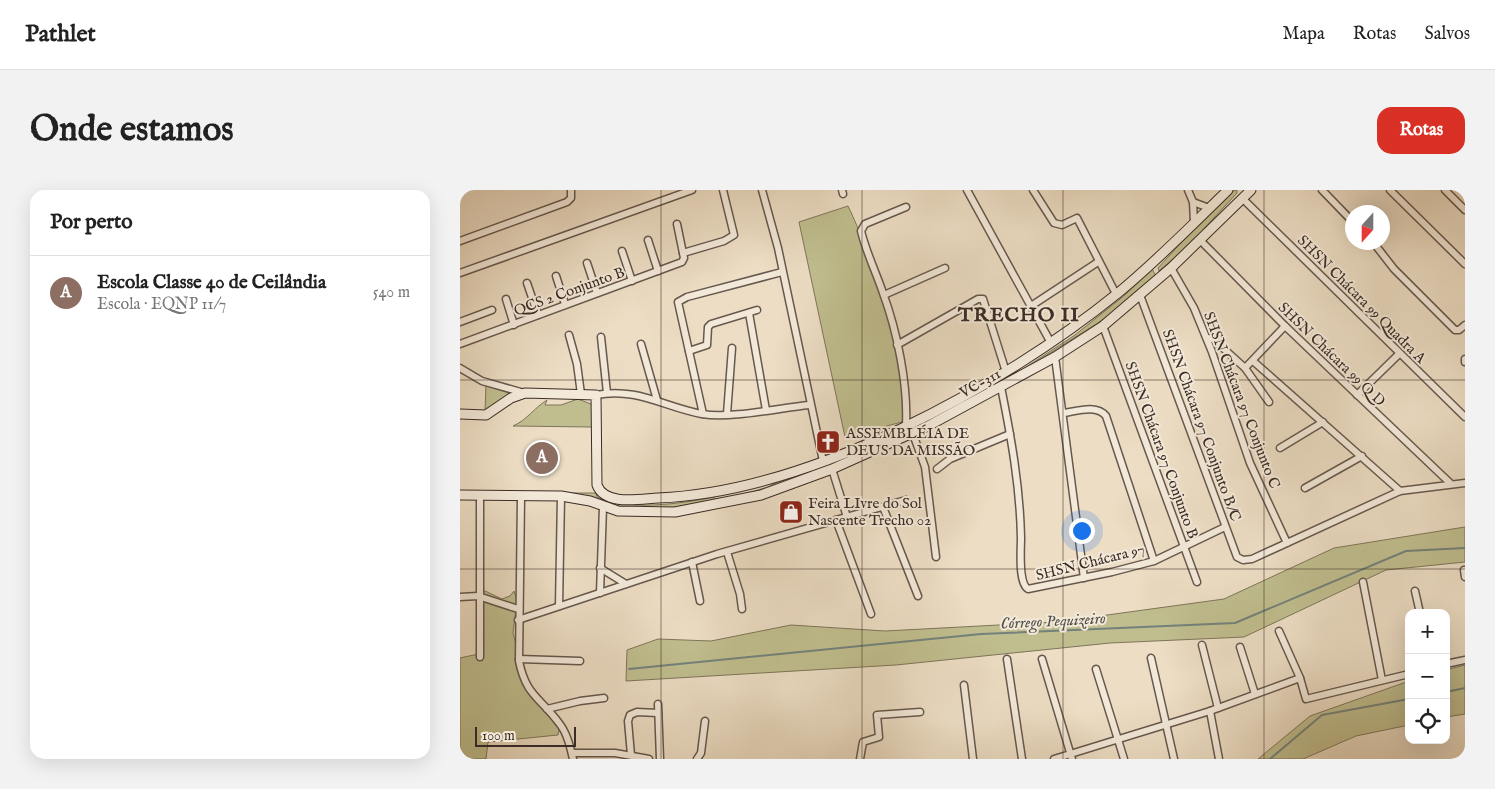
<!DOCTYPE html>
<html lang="pt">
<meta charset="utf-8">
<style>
:root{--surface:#fff;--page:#f2f2f2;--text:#222;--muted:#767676;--line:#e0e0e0;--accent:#d93025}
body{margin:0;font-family:"IM FELL English",serif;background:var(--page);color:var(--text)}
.controls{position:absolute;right:15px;bottom:15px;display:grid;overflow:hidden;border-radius:10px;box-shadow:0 5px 20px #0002}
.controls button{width:45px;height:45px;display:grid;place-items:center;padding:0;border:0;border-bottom:1px solid var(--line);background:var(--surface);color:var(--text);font:25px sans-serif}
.compass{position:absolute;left:885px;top:15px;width:45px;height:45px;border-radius:50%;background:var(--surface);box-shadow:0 5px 20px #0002;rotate:201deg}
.scale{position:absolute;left:15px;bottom:12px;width:101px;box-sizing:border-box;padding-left:5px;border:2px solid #3b2c26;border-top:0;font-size:14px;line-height:18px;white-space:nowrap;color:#3b2c26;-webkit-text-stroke:4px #f3e9d9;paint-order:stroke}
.you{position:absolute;left:621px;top:340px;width:18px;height:18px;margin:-12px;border:4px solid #fff;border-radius:50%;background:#1a73e8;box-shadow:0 0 0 8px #1a73e833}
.badge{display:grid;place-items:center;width:32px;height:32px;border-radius:50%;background:var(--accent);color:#fff;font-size:16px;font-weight:700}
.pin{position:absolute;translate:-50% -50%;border:2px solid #fff;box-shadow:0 1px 5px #0006}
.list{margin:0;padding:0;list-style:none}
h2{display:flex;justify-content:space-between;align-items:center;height:65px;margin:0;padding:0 20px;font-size:21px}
h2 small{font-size:16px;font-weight:400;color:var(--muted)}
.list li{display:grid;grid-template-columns:32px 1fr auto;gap:15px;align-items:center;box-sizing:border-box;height:75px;padding:0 20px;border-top:1px solid var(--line)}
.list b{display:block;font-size:19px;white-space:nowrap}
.list p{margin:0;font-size:16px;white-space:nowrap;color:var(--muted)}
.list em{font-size:16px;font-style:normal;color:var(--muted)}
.icon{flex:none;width:28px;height:28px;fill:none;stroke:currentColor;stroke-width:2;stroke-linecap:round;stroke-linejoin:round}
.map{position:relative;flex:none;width:1005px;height:569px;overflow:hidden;border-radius:15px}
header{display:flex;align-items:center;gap:30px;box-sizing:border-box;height:70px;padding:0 25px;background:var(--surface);border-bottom:1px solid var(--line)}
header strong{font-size:24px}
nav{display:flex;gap:28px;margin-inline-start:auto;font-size:18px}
.intro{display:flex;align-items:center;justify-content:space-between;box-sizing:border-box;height:120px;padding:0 30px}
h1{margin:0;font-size:35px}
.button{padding:12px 22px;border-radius:15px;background:var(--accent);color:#fff;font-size:18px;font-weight:700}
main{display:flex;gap:30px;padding:0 30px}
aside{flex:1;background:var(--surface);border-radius:15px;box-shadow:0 5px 20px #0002}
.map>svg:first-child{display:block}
.green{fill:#c0be8f;stroke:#7e755a}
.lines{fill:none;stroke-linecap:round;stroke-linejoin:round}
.stream{stroke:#73827b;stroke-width:2}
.street-casing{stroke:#67584e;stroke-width:9}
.secondary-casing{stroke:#3b2c26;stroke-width:11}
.street{stroke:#f3e9d9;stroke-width:6}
.secondary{stroke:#f3e9d9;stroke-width:9}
.grid{fill:none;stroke:#3b2c26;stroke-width:1;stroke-opacity:0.55}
.labels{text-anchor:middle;stroke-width:4;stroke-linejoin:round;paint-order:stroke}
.street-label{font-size:15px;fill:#3b2c26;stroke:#f3e9d9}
.poi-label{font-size:15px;fill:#3b2c26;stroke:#f3e9d9;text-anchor:start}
.water-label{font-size:16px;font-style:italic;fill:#52504a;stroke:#f3e9d9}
.district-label{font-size:20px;font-weight:bold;letter-spacing:1px;fill:#3b2c26;stroke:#f3e9d9}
</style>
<header>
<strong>Pathlet</strong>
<nav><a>Mapa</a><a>Rotas</a><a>Salvos</a></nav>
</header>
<div class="intro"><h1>Onde estamos</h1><a class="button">Rotas</a></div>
<main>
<aside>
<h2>Por perto<small></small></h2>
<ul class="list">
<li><span class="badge" style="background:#8d6e63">A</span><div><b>Escola Classe 40 de Ceilândia</b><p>Escola · EQNP 11/7</p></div><em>540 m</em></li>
</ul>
</aside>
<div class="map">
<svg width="1005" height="569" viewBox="0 0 1005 569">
<rect width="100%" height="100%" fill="#ecddc4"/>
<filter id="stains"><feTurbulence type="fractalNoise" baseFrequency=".004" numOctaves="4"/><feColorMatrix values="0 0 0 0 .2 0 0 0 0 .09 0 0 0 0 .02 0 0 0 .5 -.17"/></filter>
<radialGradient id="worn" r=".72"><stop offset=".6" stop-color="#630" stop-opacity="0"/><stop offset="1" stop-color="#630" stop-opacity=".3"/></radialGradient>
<!-- green -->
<g class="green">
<path d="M777,0V3L729,55L699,81L698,78L728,45L773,1Z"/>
<path d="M388,16C408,57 457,190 442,232L385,247L339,32Z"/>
<path d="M692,79L696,86L660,119L544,192L416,259L296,305H281L308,297L323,289L400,262L443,244L506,210L563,179L615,145L665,105Z"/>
<path d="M26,193L55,204L25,222Z"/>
<path d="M118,209L131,214L134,220L132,237L53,236C67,230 74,218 87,210L85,215H101Z"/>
<path d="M107,303H136L137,307C167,321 221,314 254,307L257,310L222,318L162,320Z"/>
<path d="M1005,337V372L926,380L784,447L650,453L436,475L166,491L167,460L198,449L251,451L331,435L425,441L596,432L764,409L874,358Z"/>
<path d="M23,400L42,409L50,406L54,401L57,410L53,443L67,495L100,534L98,545L28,552L26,569H0V468L23,463Z"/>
<path d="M1005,475V524L986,527V480Z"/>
<path d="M949,491V535L896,546L843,569H798L850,526Z"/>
</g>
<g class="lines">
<!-- stream -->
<g class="stream">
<path d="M169,479L521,444L775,433L946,361L1005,358"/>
<path d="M986,502L1005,498"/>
<path d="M810,569L862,525L949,509"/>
</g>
<defs>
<g id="street">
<path d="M302,0L318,58L363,271"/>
<path d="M382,0L383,4"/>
<path d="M507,0L591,153"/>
<path d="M573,0L594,33L602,35L617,28L656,104"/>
<path d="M728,0L733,12L734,33"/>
<path d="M862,0L892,31"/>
<path d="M930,0L1005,74"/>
<path d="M985,0L1005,20"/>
<path d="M782,8L1005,227"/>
<path d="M733,12L749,18"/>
<path d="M188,50L198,81"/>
<path d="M740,50L825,136L990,293"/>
<path d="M0,51L107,12L111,8V0"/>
<path d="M913,52L934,79L995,140H999L1005,135"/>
<path d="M162,61L172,91"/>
<path d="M223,63L264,51L274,45L263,0"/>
<path d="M127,73L137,103"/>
<path d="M711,78L734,118L752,162L790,273L827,353"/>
<path d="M0,83L232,0"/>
<path d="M96,86L105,114"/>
<path d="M67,93L78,125"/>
<path d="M424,105L485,78"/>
<path d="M680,105L777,367L783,370L792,369L940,301L1005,293"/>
<path d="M46,109L54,135"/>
<path d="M571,116L638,72"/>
<path d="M289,123L306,220"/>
<path d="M0,132L32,120"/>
<path d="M643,136L737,392"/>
<path d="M109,145L117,174L121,204"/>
<path d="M141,147L147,203"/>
<path d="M747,148L753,149L785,178L809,212"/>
<path d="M0,154L222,72L224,68L217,34"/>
<path d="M181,154L197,210"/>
<path d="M437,155L518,109H523L546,182"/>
<path d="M229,161L247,155L248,137L251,134L297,120"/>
<path d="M595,167L624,388"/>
<path d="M1005,169V172"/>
<path d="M793,171L940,301"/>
<path d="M0,178L22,191L64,203"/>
<path d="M785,178L825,136"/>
<path d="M541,197C551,247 560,296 561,348C561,359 558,393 568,399L652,382L694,371L646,226C637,214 617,221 604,223"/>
<path d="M136,205C177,197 204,217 242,224C270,229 319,218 349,215"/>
<path d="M897,205L939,164"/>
<path d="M243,224L218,112L227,107L322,82"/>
<path d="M267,224L272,158"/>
<path d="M446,235C448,194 437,141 423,103C416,82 406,62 401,41L405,34L446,17"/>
<path d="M453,244L465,277L476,367"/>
<path d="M820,258L863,232"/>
<path d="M372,279L387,327"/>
<path d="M477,279L490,269L550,244"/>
<path d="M845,298L902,266"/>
<path d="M20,305V467"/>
<path d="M61,306L59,471C66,506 80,507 99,533C107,543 110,556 113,569"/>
<path d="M423,317L458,406"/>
<path d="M376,330L411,424"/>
<path d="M267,362L280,404L282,419"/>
<path d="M694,371L765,337"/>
<path d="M232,372L240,411"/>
<path d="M140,378L166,394"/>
<path d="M1004,380L1005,387"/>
<path d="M903,392L922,490"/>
<path d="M955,401L960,423"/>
<path d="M140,403L143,317"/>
<path d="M0,407L18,406L58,419"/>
<path d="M99,416L101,306"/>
<path d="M58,430L257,364L446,310"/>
<path d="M819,441L840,488L846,509L949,484"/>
<path d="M742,455L758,518"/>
<path d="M780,457L795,504"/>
<path d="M691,468L714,569"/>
<path d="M59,469L120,471"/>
<path d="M547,469L562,569"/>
<path d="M582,469L612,569"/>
<path d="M986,474L1005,470"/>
<path d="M636,479L664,569"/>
<path d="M504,495L513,569"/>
<path d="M198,514L200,569"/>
<path d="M87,519L120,511L144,508"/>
<path d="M750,521L759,569"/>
<path d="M112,563H155L189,569"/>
<path d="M171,565L168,531L170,525L177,522L198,523"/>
<path d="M237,569L241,563L245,531"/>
<path d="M400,569L403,552L419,547L417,525L460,522"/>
<path d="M594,569L750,521L840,488"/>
</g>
<g id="secondary">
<path d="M0,224L26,225L51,208L65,203L136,205L137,295C145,316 179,309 198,308C350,302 542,197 658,103C697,71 732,35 768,0"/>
<path d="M0,305L101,306L130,311L158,321L215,322L301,305L372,279L468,236L595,167L643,136L711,78L791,0"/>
</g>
</defs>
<!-- street casing -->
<use href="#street" class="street-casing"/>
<!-- secondary casing -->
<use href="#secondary" class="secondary-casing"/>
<!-- street -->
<use href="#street" class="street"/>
<!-- secondary -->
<use href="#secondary" class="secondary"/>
</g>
<!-- grid -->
<path class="grid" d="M201,0V569M402,0V569M603,0V569M804,0V569M0,190H1005M0,379H1005"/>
<!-- icons -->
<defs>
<symbol id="church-square" viewBox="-11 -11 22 22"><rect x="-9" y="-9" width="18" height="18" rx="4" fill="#8f2418" stroke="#f3e9d9"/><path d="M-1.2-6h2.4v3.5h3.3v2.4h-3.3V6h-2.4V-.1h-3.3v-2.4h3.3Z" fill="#fff"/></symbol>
<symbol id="shop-square" viewBox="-11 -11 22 22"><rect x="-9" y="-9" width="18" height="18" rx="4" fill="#8f2418" stroke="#f3e9d9"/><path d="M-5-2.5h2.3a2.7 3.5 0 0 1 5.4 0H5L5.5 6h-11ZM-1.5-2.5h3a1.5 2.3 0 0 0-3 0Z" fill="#fff"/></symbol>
</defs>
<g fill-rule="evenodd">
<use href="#church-square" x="354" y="238" width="28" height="28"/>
<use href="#shop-square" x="317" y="308" width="28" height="28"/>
</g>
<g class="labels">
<!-- street labels -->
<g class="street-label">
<text transform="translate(109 101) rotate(-20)" y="5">QCS 2 Conjunto B</text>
<text transform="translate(902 109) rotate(45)" y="5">SHSN Chácara 99 Quadra A</text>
<text transform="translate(872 164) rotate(44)" y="5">SHSN Chácara 99 Q D</text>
<text transform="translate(520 193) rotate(-29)" y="5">VC-311</text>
<text transform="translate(782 210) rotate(69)" y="5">SHSN Chácara 97 Conjunto C</text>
<text transform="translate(742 235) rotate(70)" y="5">SHSN Chácara 97 Conjunto B/C</text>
<text transform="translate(702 260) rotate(70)" y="5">SHSN Chácara 97 Conjunto B</text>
<text transform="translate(630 372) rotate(-14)" y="5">SHSN Chácara 97</text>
</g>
<!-- poi labels -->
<g class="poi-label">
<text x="386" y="248">ASSEMBLÉIA DE<tspan x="386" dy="17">DEUS DA MISSÃO</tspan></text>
<text x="348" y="318">Feira LIvre do Sol<tspan x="348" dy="17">Nascente Trecho 02</tspan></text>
</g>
<!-- water labels -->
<g class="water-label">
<text transform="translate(593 430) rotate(-3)" y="6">Córrego Pequizeiro</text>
</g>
<!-- district labels -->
<g class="district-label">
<text x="559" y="131">TRECHO II</text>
</g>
</g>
<rect width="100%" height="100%" filter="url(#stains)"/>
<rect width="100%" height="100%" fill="url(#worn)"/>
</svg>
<div class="controls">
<button>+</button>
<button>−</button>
<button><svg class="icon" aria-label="locate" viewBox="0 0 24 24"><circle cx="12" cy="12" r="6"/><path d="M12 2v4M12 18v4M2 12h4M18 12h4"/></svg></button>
</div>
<svg class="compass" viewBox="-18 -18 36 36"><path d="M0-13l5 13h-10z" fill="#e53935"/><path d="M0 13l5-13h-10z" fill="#767676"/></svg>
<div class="scale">100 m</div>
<div class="you"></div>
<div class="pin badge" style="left:82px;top:268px;background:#8d6e63">A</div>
</div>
</main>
